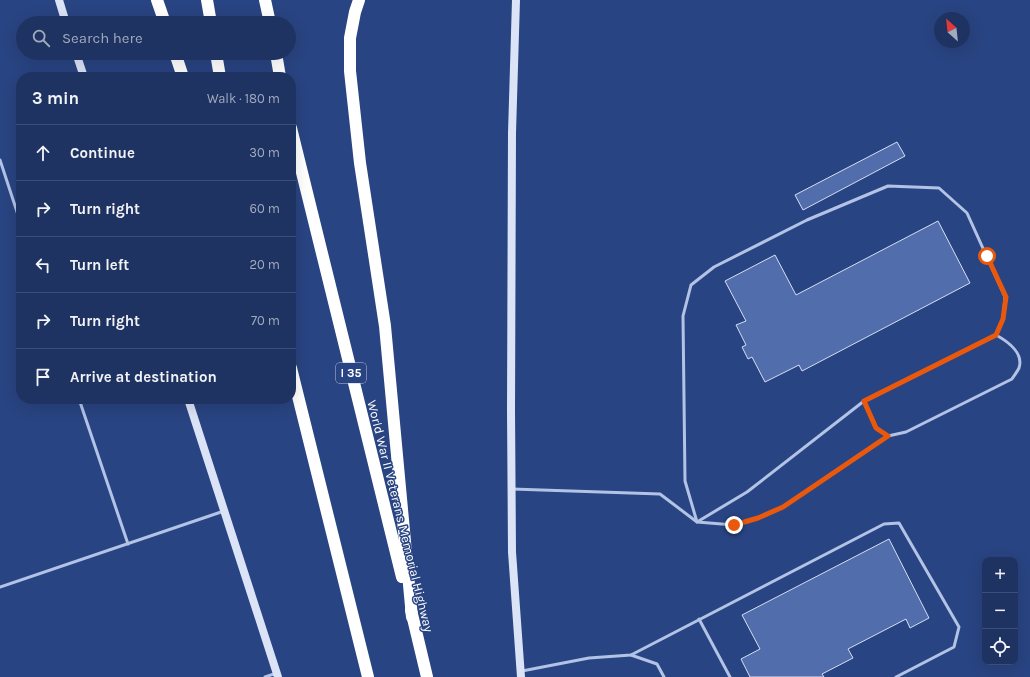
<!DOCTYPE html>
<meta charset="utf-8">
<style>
:root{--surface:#1f3362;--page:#273b68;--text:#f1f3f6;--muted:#a1aabe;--line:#3c4e77}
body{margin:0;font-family:Karla,sans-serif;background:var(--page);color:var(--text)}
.controls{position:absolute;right:12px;bottom:12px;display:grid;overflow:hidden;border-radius:8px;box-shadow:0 4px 16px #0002}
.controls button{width:36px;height:36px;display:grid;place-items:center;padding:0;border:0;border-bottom:1px solid var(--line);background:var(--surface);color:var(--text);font:20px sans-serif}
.compass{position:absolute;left:934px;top:12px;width:36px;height:36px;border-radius:50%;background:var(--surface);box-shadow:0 4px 16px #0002;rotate:333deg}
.stop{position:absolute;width:12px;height:12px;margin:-9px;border:3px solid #ea580c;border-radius:50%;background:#fff}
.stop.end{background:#ea580c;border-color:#fff;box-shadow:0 1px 4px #0008}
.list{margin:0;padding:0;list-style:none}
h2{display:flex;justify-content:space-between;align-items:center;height:52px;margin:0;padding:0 16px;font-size:17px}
h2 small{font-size:13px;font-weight:400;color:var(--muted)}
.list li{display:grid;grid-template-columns:26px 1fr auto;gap:12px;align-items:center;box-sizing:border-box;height:56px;padding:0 16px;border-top:1px solid var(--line)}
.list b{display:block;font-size:15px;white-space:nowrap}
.list em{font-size:13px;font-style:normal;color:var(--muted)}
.icon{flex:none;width:22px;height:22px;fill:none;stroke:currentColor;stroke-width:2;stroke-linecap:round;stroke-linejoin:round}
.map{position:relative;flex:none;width:1030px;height:677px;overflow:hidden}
.search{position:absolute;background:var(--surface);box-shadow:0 4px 16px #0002;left:16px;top:16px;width:280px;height:44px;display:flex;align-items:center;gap:10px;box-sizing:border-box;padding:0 14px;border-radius:22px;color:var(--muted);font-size:15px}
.panel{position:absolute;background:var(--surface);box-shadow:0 4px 16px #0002;left:16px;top:72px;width:280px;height:332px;border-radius:16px}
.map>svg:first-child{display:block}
.building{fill:#526dab;stroke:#d5dff5}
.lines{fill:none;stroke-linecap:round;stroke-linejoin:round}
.service{stroke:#b2c3e6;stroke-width:3}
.secondary{stroke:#dbe3f6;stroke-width:8}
.motorway{stroke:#fff;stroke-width:12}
.route{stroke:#ea580c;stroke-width:5}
.labels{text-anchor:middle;stroke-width:3;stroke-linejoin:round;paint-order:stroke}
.shield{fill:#294482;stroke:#bfc7da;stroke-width:1}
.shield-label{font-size:12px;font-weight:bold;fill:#fff}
.street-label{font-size:13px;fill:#fff;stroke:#294482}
</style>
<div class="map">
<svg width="1030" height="677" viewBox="0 0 1030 677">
<rect width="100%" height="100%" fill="#294482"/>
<!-- building -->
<g class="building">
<path d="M897,142L905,156L803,210L795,195Z"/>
<path d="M938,221L970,283L802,371L799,365L765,382L752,357L748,359L742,347L746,345L736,325L746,321L725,281L775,255L796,295Z"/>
<path d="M889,539L929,618L910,628L906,619L848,649L853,658L822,674L824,677H750L741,659L760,649L742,615Z"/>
</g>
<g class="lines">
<!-- service -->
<g class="service">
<path d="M0,160L21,224"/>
<path d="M79,399L128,544"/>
<path d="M888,436L783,507L758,518L734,525L697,522L685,481L683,316L691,285L714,267L807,220L888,186L939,188L967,213L1005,297L1003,319L996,335"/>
<path d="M512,489L660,494L697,522L747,492L864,401L996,335C1007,341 1024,353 1019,368C1017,372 1014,376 1012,379L906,432L888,436L876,428L864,401"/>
<path d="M0,587L224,511"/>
<path d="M699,619L730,677"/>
<path d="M631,655L657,664L664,677"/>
<path d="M522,671L589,658L631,655L884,524L899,523L959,627L954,647L896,677"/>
<path d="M265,677L277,673"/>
</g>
<!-- secondary -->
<g class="secondary">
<path d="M59,0L66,23"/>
<path d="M516,0L512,133L511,410L512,552L521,677"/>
<path d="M76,53L84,77"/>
<path d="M188,399L278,677"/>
</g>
<!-- motorway -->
<g class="motorway">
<path d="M157,0L165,23"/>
<path d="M207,0L211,23"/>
<path d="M265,0L270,23"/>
<path d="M359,0L355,12L350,38V71L360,163L385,326L412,617"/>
<path d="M175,53L183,77"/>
<path d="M216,53L220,77"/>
<path d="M276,53L280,77"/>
<path d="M291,128L402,577"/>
<path d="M291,368L368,677"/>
<path d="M411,610L427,677"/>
</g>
</g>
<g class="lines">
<!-- route -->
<path class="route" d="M734,525L758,518L783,507L888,436L876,428L864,401L996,335L1003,319L1006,297L987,256"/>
</g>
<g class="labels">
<!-- shield labels -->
<rect class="shield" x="336" y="363" width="30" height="20" rx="3"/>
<g class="shield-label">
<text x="351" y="377">I 35</text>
</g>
<!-- street labels -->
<g class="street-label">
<text transform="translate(401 516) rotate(76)" y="5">World War II Veterans Memorial Highway</text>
</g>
</g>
</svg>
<div class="controls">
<button>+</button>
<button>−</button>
<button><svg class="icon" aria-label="locate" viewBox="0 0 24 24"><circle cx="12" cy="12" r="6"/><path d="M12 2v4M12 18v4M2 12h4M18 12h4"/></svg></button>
</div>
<svg class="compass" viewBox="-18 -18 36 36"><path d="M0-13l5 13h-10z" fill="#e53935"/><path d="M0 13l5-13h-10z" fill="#a1aabe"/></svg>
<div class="stop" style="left:987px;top:256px"></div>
<div class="stop end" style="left:734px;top:525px"></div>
<div class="search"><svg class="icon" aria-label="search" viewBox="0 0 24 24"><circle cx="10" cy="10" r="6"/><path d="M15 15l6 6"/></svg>Search here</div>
<section class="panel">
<h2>3 min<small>Walk · 180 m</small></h2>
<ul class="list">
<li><svg class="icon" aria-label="ahead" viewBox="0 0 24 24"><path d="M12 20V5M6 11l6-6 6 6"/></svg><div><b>Continue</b></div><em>30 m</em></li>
<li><svg class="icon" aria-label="right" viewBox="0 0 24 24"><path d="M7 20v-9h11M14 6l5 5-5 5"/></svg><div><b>Turn right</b></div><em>60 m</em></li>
<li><svg class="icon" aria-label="left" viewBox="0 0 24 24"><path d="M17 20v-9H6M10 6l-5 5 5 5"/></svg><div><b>Turn left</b></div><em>20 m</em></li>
<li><svg class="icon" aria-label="right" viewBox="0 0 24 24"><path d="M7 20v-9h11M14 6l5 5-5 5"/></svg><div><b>Turn right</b></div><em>70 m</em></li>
<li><svg class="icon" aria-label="arrive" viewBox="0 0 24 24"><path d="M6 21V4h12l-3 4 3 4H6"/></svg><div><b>Arrive at destination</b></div></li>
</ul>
</section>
</div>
